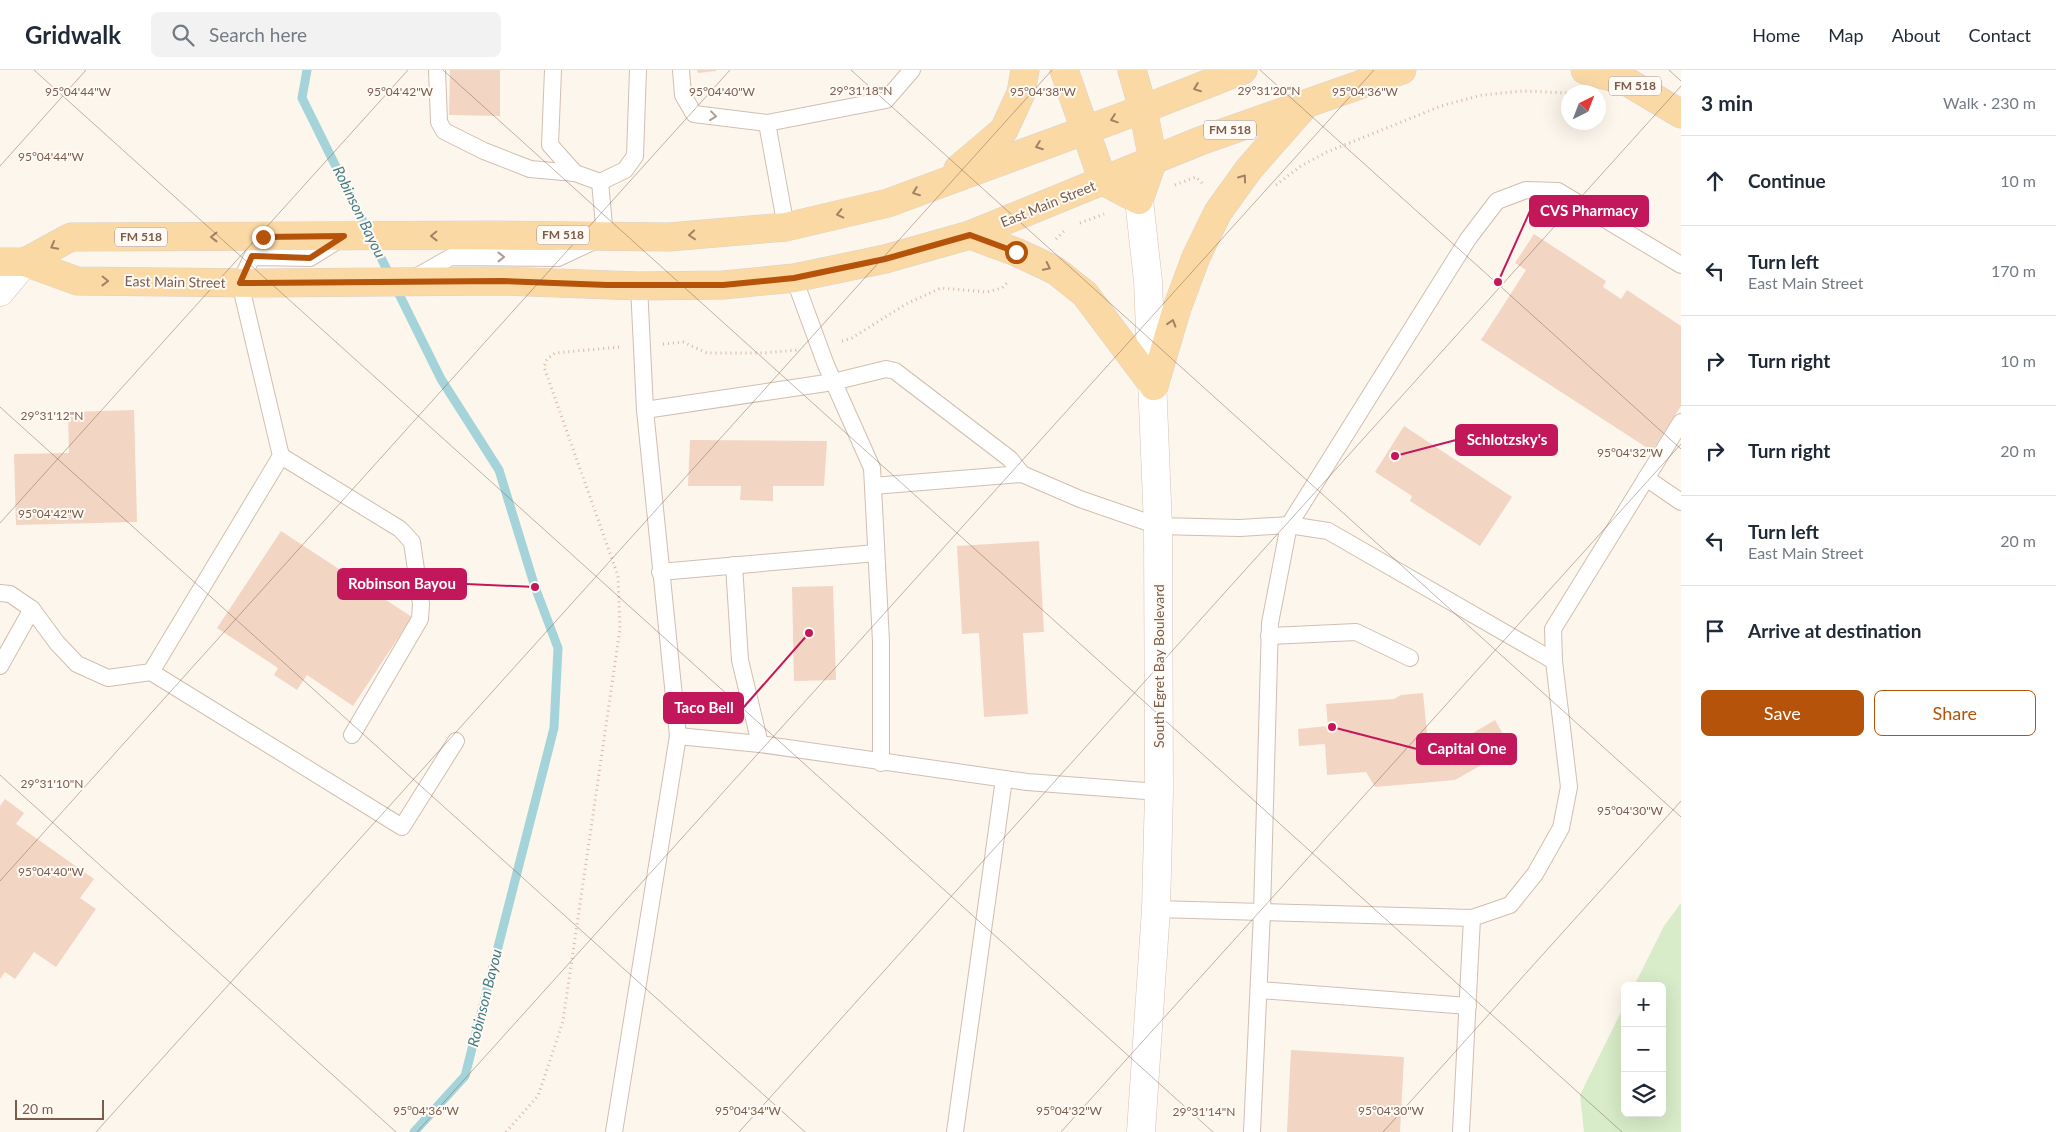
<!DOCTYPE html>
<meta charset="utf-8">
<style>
:root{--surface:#fff;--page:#f2f2f3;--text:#1f2937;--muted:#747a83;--line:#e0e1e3;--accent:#b45309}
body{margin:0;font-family:Lato,sans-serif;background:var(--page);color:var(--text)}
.controls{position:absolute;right:15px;bottom:15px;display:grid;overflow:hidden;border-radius:8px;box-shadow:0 5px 20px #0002}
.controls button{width:45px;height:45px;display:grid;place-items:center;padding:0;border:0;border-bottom:1px solid var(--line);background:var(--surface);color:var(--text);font:25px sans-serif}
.compass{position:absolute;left:1561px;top:15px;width:45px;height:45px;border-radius:50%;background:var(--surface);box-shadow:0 5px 20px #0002;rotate:42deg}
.scale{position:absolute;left:15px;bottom:12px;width:89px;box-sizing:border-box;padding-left:5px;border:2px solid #7a5c4d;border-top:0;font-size:14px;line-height:18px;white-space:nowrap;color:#7a5c4d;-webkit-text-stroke:4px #fffaf3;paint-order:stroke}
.stop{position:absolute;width:15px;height:15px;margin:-11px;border:4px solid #b45309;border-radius:50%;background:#fff}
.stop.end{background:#b45309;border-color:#fff;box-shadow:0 1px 5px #0008}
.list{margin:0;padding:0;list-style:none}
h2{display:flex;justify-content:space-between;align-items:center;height:65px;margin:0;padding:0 20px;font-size:21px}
h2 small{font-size:16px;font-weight:400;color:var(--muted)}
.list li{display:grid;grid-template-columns:32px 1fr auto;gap:15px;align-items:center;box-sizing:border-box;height:90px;padding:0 20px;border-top:1px solid var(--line)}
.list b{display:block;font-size:19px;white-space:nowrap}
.list p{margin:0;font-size:16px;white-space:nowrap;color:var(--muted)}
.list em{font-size:16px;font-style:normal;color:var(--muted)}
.actions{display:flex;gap:10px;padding:15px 20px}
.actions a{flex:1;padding:11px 0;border:1px solid var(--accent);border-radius:8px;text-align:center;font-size:18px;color:var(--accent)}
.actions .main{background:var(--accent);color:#fff}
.icon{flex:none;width:28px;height:28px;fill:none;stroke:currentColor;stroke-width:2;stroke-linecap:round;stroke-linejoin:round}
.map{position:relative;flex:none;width:1681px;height:1062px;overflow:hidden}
header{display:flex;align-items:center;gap:30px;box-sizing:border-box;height:70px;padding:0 25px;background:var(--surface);border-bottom:1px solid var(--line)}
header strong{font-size:24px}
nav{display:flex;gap:28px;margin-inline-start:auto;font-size:18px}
.search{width:350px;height:45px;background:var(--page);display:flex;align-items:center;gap:12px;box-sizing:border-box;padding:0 18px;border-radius:8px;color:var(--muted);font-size:19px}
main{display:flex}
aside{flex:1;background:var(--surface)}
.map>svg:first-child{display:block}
.green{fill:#d8ecc9}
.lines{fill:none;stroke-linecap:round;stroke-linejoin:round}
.stream{stroke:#a5d3da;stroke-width:9}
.building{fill:#f3d5c3}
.service-casing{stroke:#d1beb0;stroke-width:18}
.tertiary-casing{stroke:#d1beb0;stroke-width:29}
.secondary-casing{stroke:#d6c0b0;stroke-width:29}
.primary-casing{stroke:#dad1cd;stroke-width:29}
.path{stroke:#d9b8a5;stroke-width:3;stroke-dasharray:1 4;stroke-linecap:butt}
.service{stroke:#fff;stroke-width:16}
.tertiary{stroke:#fff;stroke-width:28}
.secondary{stroke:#fff;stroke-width:28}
.primary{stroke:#fbd9a5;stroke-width:28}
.oneway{stroke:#a18267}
.oneway2{stroke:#af9d94}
.route{stroke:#b45309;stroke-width:6}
.ticks{fill:none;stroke:#7a5c4d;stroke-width:1;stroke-opacity:0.45}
.labels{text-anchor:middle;stroke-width:4;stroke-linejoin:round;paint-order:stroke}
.shield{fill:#fffaf3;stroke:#a28b7f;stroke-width:1}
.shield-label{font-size:12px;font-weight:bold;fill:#7a5c4d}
.street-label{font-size:14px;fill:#7a5c4d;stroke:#fffaf3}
.water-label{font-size:15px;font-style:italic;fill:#437c86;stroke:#fffaf3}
.ticks-label{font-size:12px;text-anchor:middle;fill:#7a5c4d;stroke:#fffaf3;stroke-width:4;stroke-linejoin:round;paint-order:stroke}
.leader{fill:none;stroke:#c2185b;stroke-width:2}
.callout-dot{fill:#c2185b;stroke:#fffaf3;stroke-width:2}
.callout{fill:#c2185b;stroke:#c2185b;stroke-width:2}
.callout-label{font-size:15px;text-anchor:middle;font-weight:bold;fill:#fff}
</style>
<header>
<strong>Gridwalk</strong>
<div class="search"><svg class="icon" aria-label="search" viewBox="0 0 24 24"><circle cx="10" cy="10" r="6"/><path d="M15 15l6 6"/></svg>Search here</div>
<nav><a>Home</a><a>Map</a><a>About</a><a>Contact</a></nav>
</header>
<main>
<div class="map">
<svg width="1681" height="1062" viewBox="0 0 1681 1062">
<rect width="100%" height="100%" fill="#fdf6ec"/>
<!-- green -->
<path class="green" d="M1681,833V1062H1584L1580,1025L1625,934V1043H1662V916H1634L1664,856Z"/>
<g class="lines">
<!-- stream -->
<path class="stream" d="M307,0L302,28L441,309L499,400L535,517L558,578L554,658L465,1006L414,1062"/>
</g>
<!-- building -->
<g class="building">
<path d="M450,0H500V46L449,45Z"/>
<path d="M697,0H716V1L698,3Z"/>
<path d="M1534,164L1606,211L1603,217L1621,229L1627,220L1681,256V336L1652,381L1481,270L1526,200L1515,193Z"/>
<path d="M134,340L137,452L16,455L14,384L69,383L68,342Z"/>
<path d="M1404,356L1512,427L1480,476L1410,431L1412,426L1375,402Z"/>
<path d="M690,370L827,371L824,416H773V431L740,430L741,416H688Z"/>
<path d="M281,461L412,547L353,636L307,605L297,620L274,605L278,598L217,558Z"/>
<path d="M1039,471L1044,562L1023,563L1028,644L984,647L979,563L962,564L957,476Z"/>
<path d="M833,516L836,610L794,611L792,517Z"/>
<path d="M1423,623L1427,663L1439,683L1495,650L1511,678L1455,710L1375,717L1366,702L1327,705L1325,674L1299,676L1298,659L1328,656L1326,634L1394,629L1401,625Z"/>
<path d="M5,729L24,743L16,754L94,809L80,828L96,839L56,897L34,882L15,909L5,902L0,909V736Z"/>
<path d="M1291,980L1404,987L1400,1062H1287Z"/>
</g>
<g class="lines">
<defs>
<g id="service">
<path d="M437,0L439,52L444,61L484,81L530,99L575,103L600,112L625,100L635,86L638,0"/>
<path d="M553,0L550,75L575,103"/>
<path d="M681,0L683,25L694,44L767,53"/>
<path d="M786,157L767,53L886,30L912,0"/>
<path d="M414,208L451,187L558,188L605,166L600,112"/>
<path d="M794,208L826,295L872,398L881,571V693"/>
<path d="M639,216L645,340L678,666L760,674L1027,712L1159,722"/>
<path d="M645,340L833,312L886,299L895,301L1010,389L1022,404"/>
<path d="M281,386L400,459L412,472L421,534L420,549L352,665"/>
<path d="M1646,408L1681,432"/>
<path d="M873,416L1022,404L1080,429L1158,456L1240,458L1289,455L1328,461L1554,591"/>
<path d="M734,495L740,590L760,674"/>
<path d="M660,502L876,483"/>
<path d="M0,523L10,524L32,539L57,573L77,594L108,608L151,602L281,386L240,213L252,187L310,188L342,168"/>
<path d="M1269,566L1356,562L1410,588"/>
<path d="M0,596L32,539"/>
<path d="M151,602L402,757L456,671"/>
<path d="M1156,839L1472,848L1510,835L1535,804L1561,758L1569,717L1554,591L1553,559L1681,352"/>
<path d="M1259,920L1468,936"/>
<path d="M614,1062L678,666"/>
<path d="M955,1062L1004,709"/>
<path d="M1252,1062L1262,842L1270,553L1289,455L1468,169L1497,131L1526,120L1558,121L1681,195"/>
<path d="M1461,1062L1472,848"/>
</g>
<path id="tertiary" d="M0,222L25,192"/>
<path id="secondary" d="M1139,130L1148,211L1158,456L1159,722L1156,839L1141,1062"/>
<g id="primary">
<path d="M1064,0L1103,111L1139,130L1153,90L1143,39L1132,0"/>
<path d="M1585,0L1626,11L1681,44"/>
<path d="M958,99L1004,60L1021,23L1025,0"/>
<path d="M970,165L1016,182L1044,195L1056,201L1085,224L1154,316"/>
<path d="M0,192H25L77,211L264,213L501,211L639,216L723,215L794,208L885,189L970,165L1200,71L1402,0"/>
<path d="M25,192L71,167L495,165L669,167L786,157L888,133L1143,39L1243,0"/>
<path d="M1154,316L1177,238L1196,187L1218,142L1249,99L1306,34"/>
</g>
</defs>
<!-- service casing -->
<use href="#service" class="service-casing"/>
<!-- tertiary casing -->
<use href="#tertiary" class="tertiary-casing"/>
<!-- secondary casing -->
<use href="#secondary" class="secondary-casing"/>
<!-- primary casing -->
<use href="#primary" class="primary-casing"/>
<!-- path -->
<g class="path">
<path d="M1175,115L1196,107L1203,114"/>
<path d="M1276,115L1301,96L1327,82L1441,36L1482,25L1523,21L1567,23"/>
<path d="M1080,153L1104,144"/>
<path d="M1056,169L1066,159"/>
<path d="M842,271L852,268L906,234L941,218L987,222L1002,218L1009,211"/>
<path d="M663,274L683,272L707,283H763L797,280"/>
<path d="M506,1062L538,1026L563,951L620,559L618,506L544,297L547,289L555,283L620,277"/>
</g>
<!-- service -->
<use href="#service" class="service"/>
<!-- tertiary -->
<use href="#tertiary" class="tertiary"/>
<!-- secondary -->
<use href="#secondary" class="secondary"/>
<!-- primary -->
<use href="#primary" class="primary"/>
</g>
<!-- one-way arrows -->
<defs><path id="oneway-chevron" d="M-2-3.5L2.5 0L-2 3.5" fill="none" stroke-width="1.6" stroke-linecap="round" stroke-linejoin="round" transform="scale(1.25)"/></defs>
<g class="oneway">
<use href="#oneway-chevron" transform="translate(1197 18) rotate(159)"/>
<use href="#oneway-chevron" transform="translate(1114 49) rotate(161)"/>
<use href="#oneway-chevron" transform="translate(1039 76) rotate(160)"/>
<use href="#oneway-chevron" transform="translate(1243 108) rotate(-54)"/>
<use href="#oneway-chevron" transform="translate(916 122) rotate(159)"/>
<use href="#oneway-chevron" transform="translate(840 144) rotate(167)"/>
<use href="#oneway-chevron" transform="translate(692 165) rotate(175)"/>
<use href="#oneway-chevron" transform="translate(434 166) rotate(179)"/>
<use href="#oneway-chevron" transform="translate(214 167) rotate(180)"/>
<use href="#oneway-chevron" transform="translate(54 176) rotate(152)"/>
<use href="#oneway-chevron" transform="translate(1047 197) rotate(26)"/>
<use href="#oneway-chevron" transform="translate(105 211) rotate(1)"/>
<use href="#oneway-chevron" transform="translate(1172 253) rotate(-73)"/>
</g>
<g class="oneway2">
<use href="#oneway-chevron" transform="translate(713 46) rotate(7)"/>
<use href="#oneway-chevron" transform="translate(501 187)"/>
</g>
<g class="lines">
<!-- route -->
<path class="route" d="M263,167L344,166L310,188L252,186L240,213L501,211L607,215H723L794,208L885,189L970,165L1016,182"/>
</g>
<!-- ticks -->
<path class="ticks" d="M34,0L1213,1062M443,0L1622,1062M851,0L1681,747M1260,0L1681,379M1669,0L1681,11M0,96L86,0M0,337L805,1062M0,453L408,0M0,705L396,1062M0,811L730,0M96,1062L1052,0M417,1062L1374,0M739,1062L1681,16M1061,1062L1681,374M1383,1062L1681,731"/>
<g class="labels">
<!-- shield labels -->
<g class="shield">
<rect x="1609" y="6.5" width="52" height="19" rx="4"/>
<rect x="1204" y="50.5" width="52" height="19" rx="4"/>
<rect x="537" y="155.5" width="52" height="19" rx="4"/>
<rect x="115" y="157.5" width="52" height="19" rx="4"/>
</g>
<g class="shield-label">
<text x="1635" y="20">FM 518</text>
<text x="1230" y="64">FM 518</text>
<text x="563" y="169">FM 518</text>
<text x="141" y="171">FM 518</text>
</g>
<!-- street labels -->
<g class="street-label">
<text transform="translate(1048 134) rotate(-22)" y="5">East Main Street</text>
<text transform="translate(175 212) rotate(1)" y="5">East Main Street</text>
<text transform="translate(1159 596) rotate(-90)" y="5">South Egret Bay Boulevard</text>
</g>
<!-- water labels -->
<g class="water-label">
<text transform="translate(359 142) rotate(64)" y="5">Robinson Bayou</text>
<text transform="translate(485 928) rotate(-76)" y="5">Robinson Bayou</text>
</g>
</g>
<g class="ticks-label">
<text x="1269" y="25">29°31'20"N</text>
<text x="861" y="25">29°31'18"N</text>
<text x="78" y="26">95°04'44"W</text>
<text x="400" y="26">95°04'42"W</text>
<text x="722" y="26">95°04'40"W</text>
<text x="1043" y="26">95°04'38"W</text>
<text x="1365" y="26">95°04'36"W</text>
<text x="51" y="91">95°04'44"W</text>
<text x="52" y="350">29°31'12"N</text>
<text x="1630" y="387">95°04'32"W</text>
<text x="51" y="448">95°04'42"W</text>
<text x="52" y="718">29°31'10"N</text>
<text x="1630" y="745">95°04'30"W</text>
<text x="51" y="806">95°04'40"W</text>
<text x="426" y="1045">95°04'36"W</text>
<text x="748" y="1045">95°04'34"W</text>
<text x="1069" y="1045">95°04'32"W</text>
<text x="1391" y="1045">95°04'30"W</text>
<text x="1204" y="1046">29°31'14"N</text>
</g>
<!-- callouts -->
<path class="leader" d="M1498 212L1530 141M1395 386L1456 370M535 517L466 514M809 563L743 638M1332 657L1417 679"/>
<g class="callout-dot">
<circle cx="1498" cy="212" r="5"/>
<circle cx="1395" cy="386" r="5"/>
<circle cx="535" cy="517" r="5"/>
<circle cx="809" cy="563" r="5"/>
<circle cx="1332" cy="657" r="5"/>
</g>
<g class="callout">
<rect x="1530" y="126" width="118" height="30" rx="5"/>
<rect x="1456" y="355" width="101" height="30" rx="5"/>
<rect x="338" y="499" width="128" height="30" rx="5"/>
<rect x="664" y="623" width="79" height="30" rx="5"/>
<rect x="1417" y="664" width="99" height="30" rx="5"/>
</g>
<g class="callout-label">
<text x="1589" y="146">CVS Pharmacy</text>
<text x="1507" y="375">Schlotzsky's</text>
<text x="402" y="519">Robinson Bayou</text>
<text x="704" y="643">Taco Bell</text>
<text x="1467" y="684">Capital One</text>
</g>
</svg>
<div class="controls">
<button>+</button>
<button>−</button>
<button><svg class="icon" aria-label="layers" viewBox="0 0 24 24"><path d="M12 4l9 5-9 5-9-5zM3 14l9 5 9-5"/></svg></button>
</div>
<svg class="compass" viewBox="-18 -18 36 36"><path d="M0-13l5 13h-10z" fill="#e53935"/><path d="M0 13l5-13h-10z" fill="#747a83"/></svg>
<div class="scale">20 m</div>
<div class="stop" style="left:1016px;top:182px"></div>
<div class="stop end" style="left:263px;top:167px"></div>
</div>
<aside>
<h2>3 min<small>Walk · 230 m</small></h2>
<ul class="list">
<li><svg class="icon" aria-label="ahead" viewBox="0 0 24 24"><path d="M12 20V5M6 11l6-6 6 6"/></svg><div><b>Continue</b></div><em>10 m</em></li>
<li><svg class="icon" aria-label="left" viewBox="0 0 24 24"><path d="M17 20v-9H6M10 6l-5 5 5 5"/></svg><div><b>Turn left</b><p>East Main Street</p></div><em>170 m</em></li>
<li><svg class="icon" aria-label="right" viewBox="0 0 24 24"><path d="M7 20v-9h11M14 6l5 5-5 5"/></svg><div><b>Turn right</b></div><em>10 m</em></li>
<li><svg class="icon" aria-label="right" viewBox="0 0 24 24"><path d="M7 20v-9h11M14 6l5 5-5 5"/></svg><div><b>Turn right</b></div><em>20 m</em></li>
<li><svg class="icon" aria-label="left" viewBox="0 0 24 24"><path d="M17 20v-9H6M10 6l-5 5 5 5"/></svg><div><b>Turn left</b><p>East Main Street</p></div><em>20 m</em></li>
<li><svg class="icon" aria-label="arrive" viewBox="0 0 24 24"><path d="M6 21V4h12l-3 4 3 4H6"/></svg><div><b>Arrive at destination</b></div></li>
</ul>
<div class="actions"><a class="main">Save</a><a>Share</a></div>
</aside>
</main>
